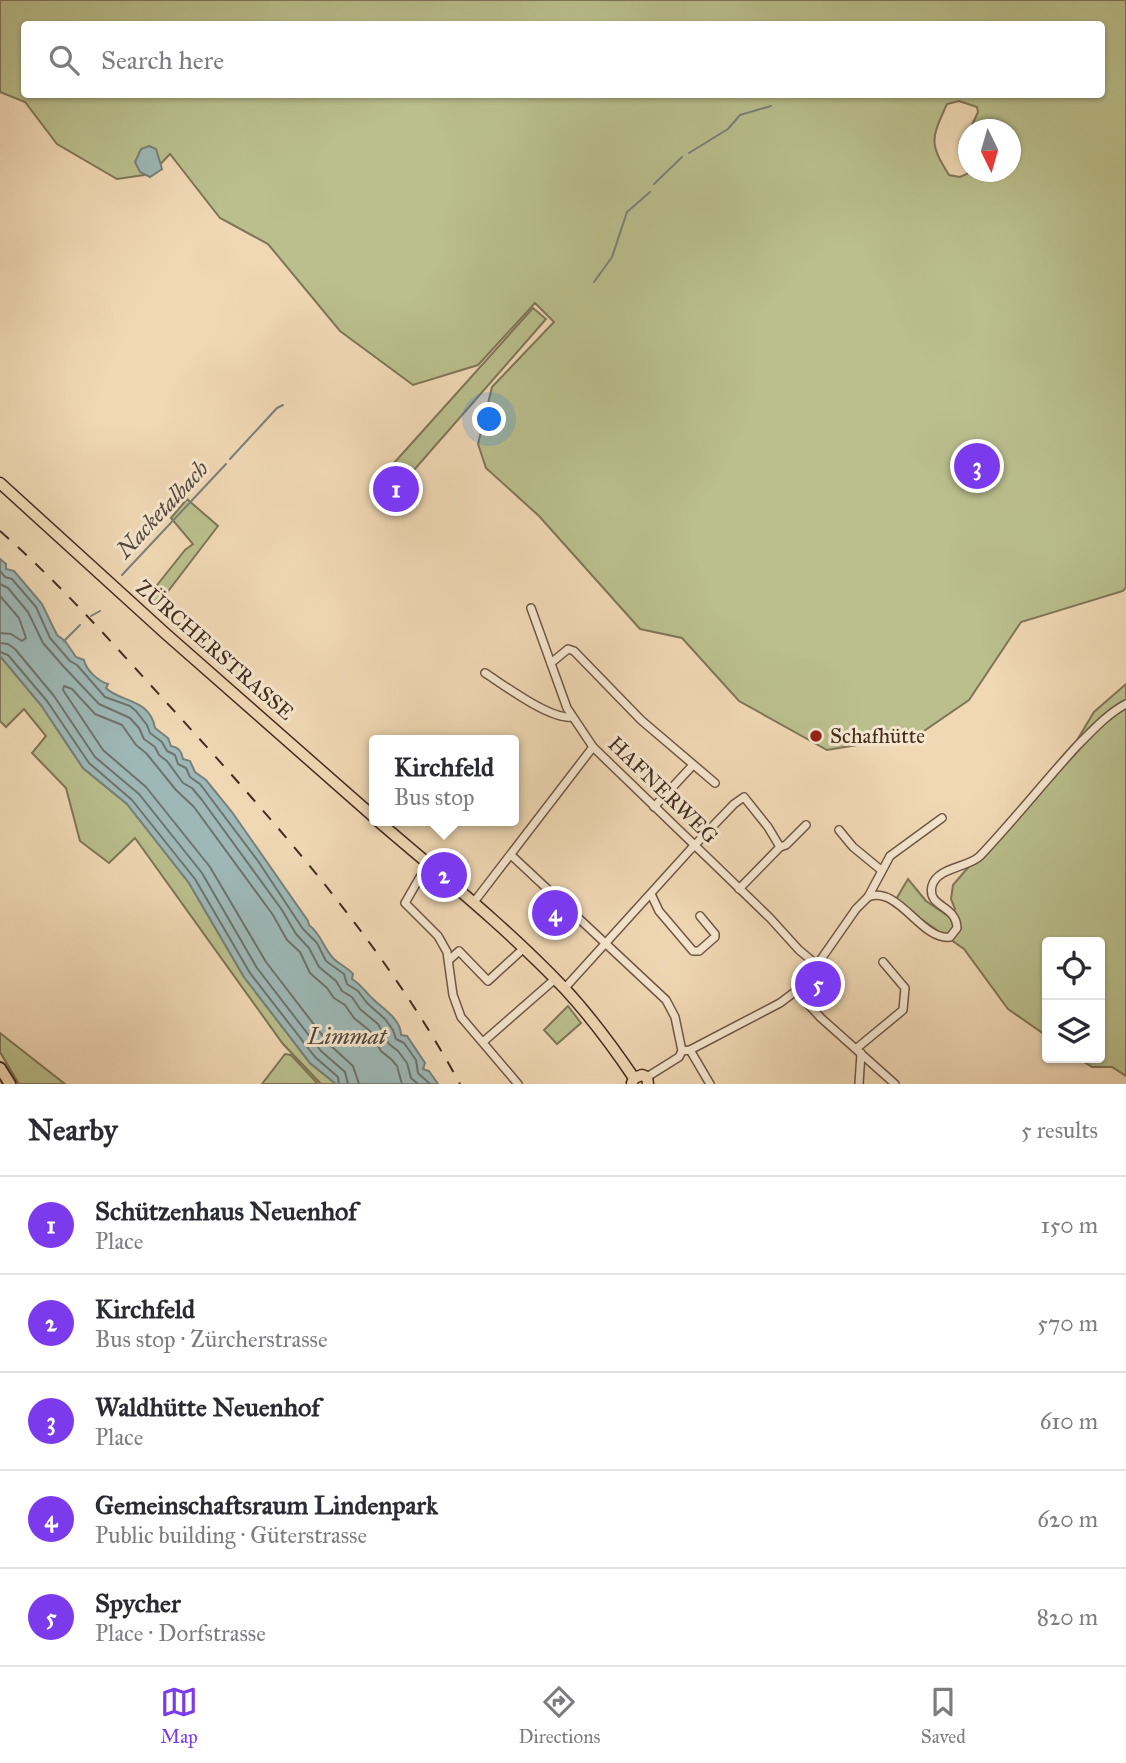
<!DOCTYPE html>
<meta charset="utf-8">
<style>
:root{--surface:#fff;--page:#f2f2f3;--text:#2b2b33;--muted:#7c7c81;--line:#e1e1e2;--accent:#7c3aed}
body{margin:0;font-family:"IM FELL Great Primer",serif;background:var(--page);color:var(--text)}
.controls{position:absolute;right:21px;bottom:21px;display:grid;overflow:hidden;border-radius:7px;box-shadow:0 2px 5px #0004}
.controls button{width:63px;height:63px;display:grid;place-items:center;padding:0;border:0;border-bottom:2px solid var(--line);background:var(--surface);color:var(--text);font:35px sans-serif}
.compass{position:absolute;left:958px;top:119px;width:63px;height:63px;border-radius:50%;background:var(--surface);box-shadow:0 2px 5px #0004;rotate:175deg}
.you{position:absolute;left:490px;top:420px;width:24px;height:24px;margin:-18px;border:5px solid #fff;border-radius:50%;background:#1a73e8;box-shadow:0 0 0 10px #1a73e833}
.badge{display:grid;place-items:center;width:46px;height:46px;border-radius:50%;background:var(--accent);color:#fff;font-size:23px;font-weight:700}
.pin{position:absolute;translate:-50% -50%;border:4px solid #fff;box-shadow:0 2px 7px #0006}
.popup{position:absolute;left:369px;top:735px;width:150px;height:91px;box-sizing:border-box;display:grid;place-content:center;border-radius:7px;background:var(--surface);filter:drop-shadow(0 2px 5px #0005);font-size:23px;white-space:nowrap;color:var(--muted)}
.popup b{font-size:26px;color:var(--text)}
.popup::after{content:'';position:absolute;left:50%;top:100%;margin-left:-14px;border:14px solid transparent;border-top-color:var(--surface)}
.list{margin:0;padding:0;list-style:none}
h2{display:flex;justify-content:space-between;align-items:center;height:91px;margin:0;padding:0 28px;font-size:30px}
h2 small{font-size:23px;font-weight:400;color:var(--muted)}
.list li{display:grid;grid-template-columns:46px 1fr auto;gap:21px;align-items:center;box-sizing:border-box;height:98px;padding:0 28px;border-top:2px solid var(--line)}
.list b{display:block;font-size:26px;white-space:nowrap}
.list p{margin:0;font-size:23px;white-space:nowrap;color:var(--muted)}
.list em{font-size:23px;font-style:normal;color:var(--muted)}
.icon{flex:none;width:38px;height:38px;fill:none;stroke:currentColor;stroke-width:2;stroke-linecap:round;stroke-linejoin:round}
.map{position:relative;flex:none;width:1126px;height:1084px;overflow:hidden}
.search{position:absolute;background:var(--surface);box-shadow:0 2px 5px #0004;left:21px;right:21px;top:21px;height:77px;display:flex;align-items:center;gap:18px;box-sizing:border-box;padding:0 24px;border-radius:7px;color:var(--muted);font-size:26px}
.sheet{height:581px;background:var(--surface)}
nav{display:flex;justify-content:space-around;align-items:center;box-sizing:border-box;height:98px;border-top:2px solid var(--line);background:var(--surface);font-size:19px;color:var(--muted)}
nav a{display:grid;justify-items:center;gap:4px}
nav .on{color:var(--accent)}
.map>svg:first-child{display:block}
.green{fill:#babf8d;stroke:#7f7657;stroke-width:2;fill-rule:evenodd}
.water{fill:#9db8b6;stroke:#79807a;stroke-width:2}
.lines{fill:none;stroke-linecap:round;stroke-linejoin:round}
.shore{stroke:#70726c;stroke-width:2}
.stream{stroke:#79807a;stroke-width:2}
.minor-casing{stroke:#6f5746;stroke-width:10}
.major-casing{stroke:#442c21;stroke-width:13}
.highway-casing{stroke:#442c21;stroke-width:14}
.minor{stroke:#f5e6ce;stroke-width:7}
.major{stroke:#f0d8b4;stroke-width:10}
.highway{stroke:#f0d8b4;stroke-width:10}
.rail{stroke:#442c21;stroke-width:2;stroke-dasharray:12 12;stroke-linecap:butt}
.poi-dot{fill:#8f2418;stroke:#f5e6ce;stroke-width:2.5}
.labels{text-anchor:middle;stroke-width:6;stroke-linejoin:round;paint-order:stroke}
.street-label{font-size:21px;fill:#442c21;stroke:#f5e6ce}
.poi-label{font-size:21px;fill:#442c21;stroke:#f5e6ce;text-anchor:start}
.water-label{font-size:23px;font-style:italic;fill:#56483f;stroke:#f5e6ce}
</style>
<div class="map">
<svg width="1126" height="1084" viewBox="0 0 1126 1084">
<rect width="100%" height="100%" fill="#f0d8b4"/>
<filter id="stains"><feTurbulence type="fractalNoise" baseFrequency=".00286" numOctaves="4"/><feColorMatrix values="0 0 0 0 .2 0 0 0 0 .09 0 0 0 0 .02 0 0 0 .5 -.17"/></filter>
<radialGradient id="worn" r=".72"><stop offset=".6" stop-color="#630" stop-opacity="0"/><stop offset="1" stop-color="#630" stop-opacity=".3"/></radialGradient>
<!-- green -->
<g class="green">
<path d="M0,0H1126V587L1123,591L1021,622L969,700L918,735L827,750L739,701L682,638L640,629L539,516L486,468L478,444L492,387L554,322L535,303L478,365L413,385L340,331L268,244L220,218L170,154L151,174L117,179L57,144L25,102L0,92ZM24,24H1102V94H24ZM959,101L977,107L978,112L970,129L1010,130V172H971L960,177L949,175C929,143 931,139 947,104Z"/>
<path d="M533,308L546,319L400,486L385,473Z"/>
<path d="M187,499L218,526L156,607L146,599L185,550L193,544L171,518Z"/>
<path d="M0,656L41,705L83,768L127,804L189,883L244,977L310,1063L336,1084H321L283,1044L135,838L109,863L80,841L66,788L32,753L46,736L24,709L6,727L0,721Z"/>
<path d="M1126,684V1076L1112,1067H1092L1078,1058H1100V942H1047V1036L1008,1009L964,949L895,901L908,879L926,901L950,917L955,909L951,899L953,885L990,842L1059,770L1094,712Z"/>
<path d="M568,1006L581,1023L557,1044L544,1030Z"/>
<path d="M0,1033L65,1084H19L0,1052Z"/>
<path d="M285,1054L291,1055L318,1084H262Z"/>
</g>
<!-- water -->
<g class="water">
<path d="M149,146L156,149L162,169L150,177L140,172L135,162L141,149Z"/>
<path d="M0,559L6,564V569L14,571L42,604L57,635L65,641L76,657L84,660C86,670 98,681 108,684L106,688C119,702 150,698 155,728L168,738L171,746C179,747 182,752 183,759L190,761L195,772L206,780L232,812L308,921L309,925C322,935 323,948 334,959C340,965 347,967 353,974L352,979C362,985 365,992 373,999C383,1009 401,1019 401,1035L407,1036L425,1063L423,1069L429,1071L438,1084H336L310,1063L244,977L189,883L127,804L83,768L41,705L0,656Z"/>
</g>
<g class="lines">
<!-- shore -->
<g class="shore">
<path d="M0,571L5,577L12,579L36,607L50,638L70,661L77,665L105,697L130,706L136,711L147,725L150,733L162,742L167,751L175,755L178,764L186,768L190,777L200,784L258,861L303,929L317,943L326,961L344,974L347,984L358,991L367,1003L385,1019L393,1030L396,1039L404,1043L416,1060L418,1073L430,1084"/>
<path d="M0,584L8,588L28,612L43,643L64,667L99,704L130,718L139,728L144,739L155,747L159,755L167,761L183,783L192,788L202,800L282,910L296,934L309,948L319,967L336,981L342,991L352,997L360,1009L378,1024L389,1044L398,1051L407,1063L411,1078L418,1084"/>
<path d="M0,596L19,618L26,638L22,641L11,634L0,633"/>
<path d="M0,643L8,644L15,649L54,696L95,757L139,794L202,873L257,968L321,1051L345,1072L348,1084"/>
<path d="M0,652L8,655L47,701L89,763L132,800L195,879L250,973L315,1057L338,1077L339,1084"/>
<path d="M359,1084L353,1066L329,1044L266,962L210,867L146,787L103,750L63,690L64,686L72,689L95,714L122,725L136,745L146,753L176,790L194,807L273,915L287,940L300,952L310,973L327,988L334,998L345,1005L354,1018L370,1031L381,1051L392,1060L397,1066L402,1084"/>
</g>
<!-- stream -->
<g class="stream">
<path d="M689,153L728,129L740,115L771,106"/>
<path d="M654,184L682,157"/>
<path d="M594,282L612,257L627,212L650,192"/>
<path d="M230,459L277,408L283,405"/>
<path d="M122,575L226,464"/>
<path d="M91,616L100,611"/>
<path d="M64,641L80,625"/>
</g>
<defs>
<g id="minor">
<path d="M531,608L567,708L593,747L770,918L799,950L817,965"/>
<path d="M551,663L568,649L574,651L641,720L715,783"/>
<path d="M485,673C504,685 550,720 572,717"/>
<path d="M654,807L693,765"/>
<path d="M839,830L853,847L881,870"/>
<path d="M780,847L786,845L806,825"/>
<path d="M511,855L666,1000L675,1017L682,1051"/>
<path d="M431,864L420,877L405,903L438,936L447,952L453,995L461,1017L518,1084"/>
<path d="M651,894L659,911L693,951H699L715,937V934L700,916"/>
<path d="M868,897C899,885 921,941 950,937L957,928C956,904 927,908 932,886C937,867 968,868 980,856C1014,820 1044,782 1077,746C1092,731 1107,714 1126,704"/>
<path d="M474,902L593,747"/>
<path d="M449,960L459,951L488,981L524,948"/>
<path d="M564,989L690,850L734,804L744,797L768,827L780,847L739,889"/>
<path d="M796,991L821,1018L895,1084"/>
<path d="M483,1042L555,979"/>
<path d="M857,1048L903,1010L905,988L883,962"/>
<path d="M690,1050L710,1084"/>
<path d="M647,1077L679,1057L682,1051L690,1050L780,1003L796,991L817,965L856,909L868,897L890,856L942,818"/>
<path d="M859,1084L861,1053"/>
</g>
<g id="major">
<path d="M0,483L166,634L374,817"/>
<path d="M378,821C442,876 507,928 565,989C590,1016 613,1047 634,1078"/>
<path d="M632,1083L634,1078L642,1075L647,1077L648,1084"/>
</g>
<path id="highway" d="M0,1068L10,1084"/>
</defs>
<!-- minor casing -->
<use href="#minor" class="minor-casing"/>
<!-- major casing -->
<use href="#major" class="major-casing"/>
<!-- highway casing -->
<use href="#highway" class="highway-casing"/>
<!-- minor -->
<use href="#minor" class="minor"/>
<!-- major -->
<use href="#major" class="major"/>
<!-- highway -->
<use href="#highway" class="highway"/>
<!-- rail -->
<path class="rail" d="M0,531C64,587 120,652 177,714C282,830 385,946 460,1084"/>
</g>
<!-- markers -->
<circle class="poi-dot" cx="816" cy="736" r="7"/>
<g class="labels">
<!-- street labels -->
<g class="street-label">
<text transform="translate(215 650) rotate(41)" y="7">ZÜRCHERSTRASSE</text>
<text transform="translate(663 790) rotate(44)" y="7">HAFNERWEG</text>
</g>
<!-- poi labels -->
<g class="poi-label">
<text x="830" y="743">Schafhütte</text>
</g>
<!-- water labels -->
<g class="water-label">
<text transform="translate(162 509) rotate(-47)" y="8">Nacketalbach</text>
<text x="347" y="1044">Limmat</text>
</g>
</g>
<rect width="100%" height="100%" filter="url(#stains)"/>
<rect width="100%" height="100%" fill="url(#worn)"/>
</svg>
<div class="controls">
<button><svg class="icon" aria-label="locate" viewBox="0 0 24 24"><circle cx="12" cy="12" r="6"/><path d="M12 2v4M12 18v4M2 12h4M18 12h4"/></svg></button>
<button><svg class="icon" aria-label="layers" viewBox="0 0 24 24"><path d="M12 4l9 5-9 5-9-5zM3 14l9 5 9-5"/></svg></button>
</div>
<svg class="compass" viewBox="-18 -18 36 36"><path d="M0-13l5 13h-10z" fill="#e53935"/><path d="M0 13l5-13h-10z" fill="#7c7c81"/></svg>
<div class="you"></div>
<div class="pin badge" style="left:396px;top:489px">1</div>
<div class="pin badge" style="left:444px;top:875px">2</div>
<div class="popup"><b>Kirchfeld</b>Bus stop</div>
<div class="pin badge" style="left:977px;top:466px">3</div>
<div class="pin badge" style="left:555px;top:913px">4</div>
<div class="pin badge" style="left:818px;top:984px">5</div>
<div class="search"><svg class="icon" aria-label="search" viewBox="0 0 24 24"><circle cx="10" cy="10" r="6"/><path d="M15 15l6 6"/></svg>Search here</div>
</div>
<section class="sheet">
<h2>Nearby<small>5 results</small></h2>
<ul class="list">
<li><span class="badge">1</span><div><b>Schützenhaus Neuenhof</b><p>Place</p></div><em>150 m</em></li>
<li><span class="badge">2</span><div><b>Kirchfeld</b><p>Bus stop · Zürcherstrasse</p></div><em>570 m</em></li>
<li><span class="badge">3</span><div><b>Waldhütte Neuenhof</b><p>Place</p></div><em>610 m</em></li>
<li><span class="badge">4</span><div><b>Gemeinschaftsraum Lindenpark</b><p>Public building · Güterstrasse</p></div><em>620 m</em></li>
<li><span class="badge">5</span><div><b>Spycher</b><p>Place · Dorfstrasse</p></div><em>820 m</em></li>
</ul>
</section>
<nav>
<a class="on"><svg class="icon" aria-label="map" viewBox="0 0 24 24"><path d="M3 6l6-2 6 2 6-2v14l-6 2-6-2-6 2zM9 4v14M15 6v14"/></svg>Map</a>
<a><svg class="icon" aria-label="directions" viewBox="0 0 24 24"><path d="M12 3l9 9-9 9-9-9zM9 14v-3h6M13 9l2 2-2 2"/></svg>Directions</a>
<a><svg class="icon" aria-label="saved" viewBox="0 0 24 24"><path d="M7 4h10v16l-5-4-5 4z"/></svg>Saved</a>
</nav>
